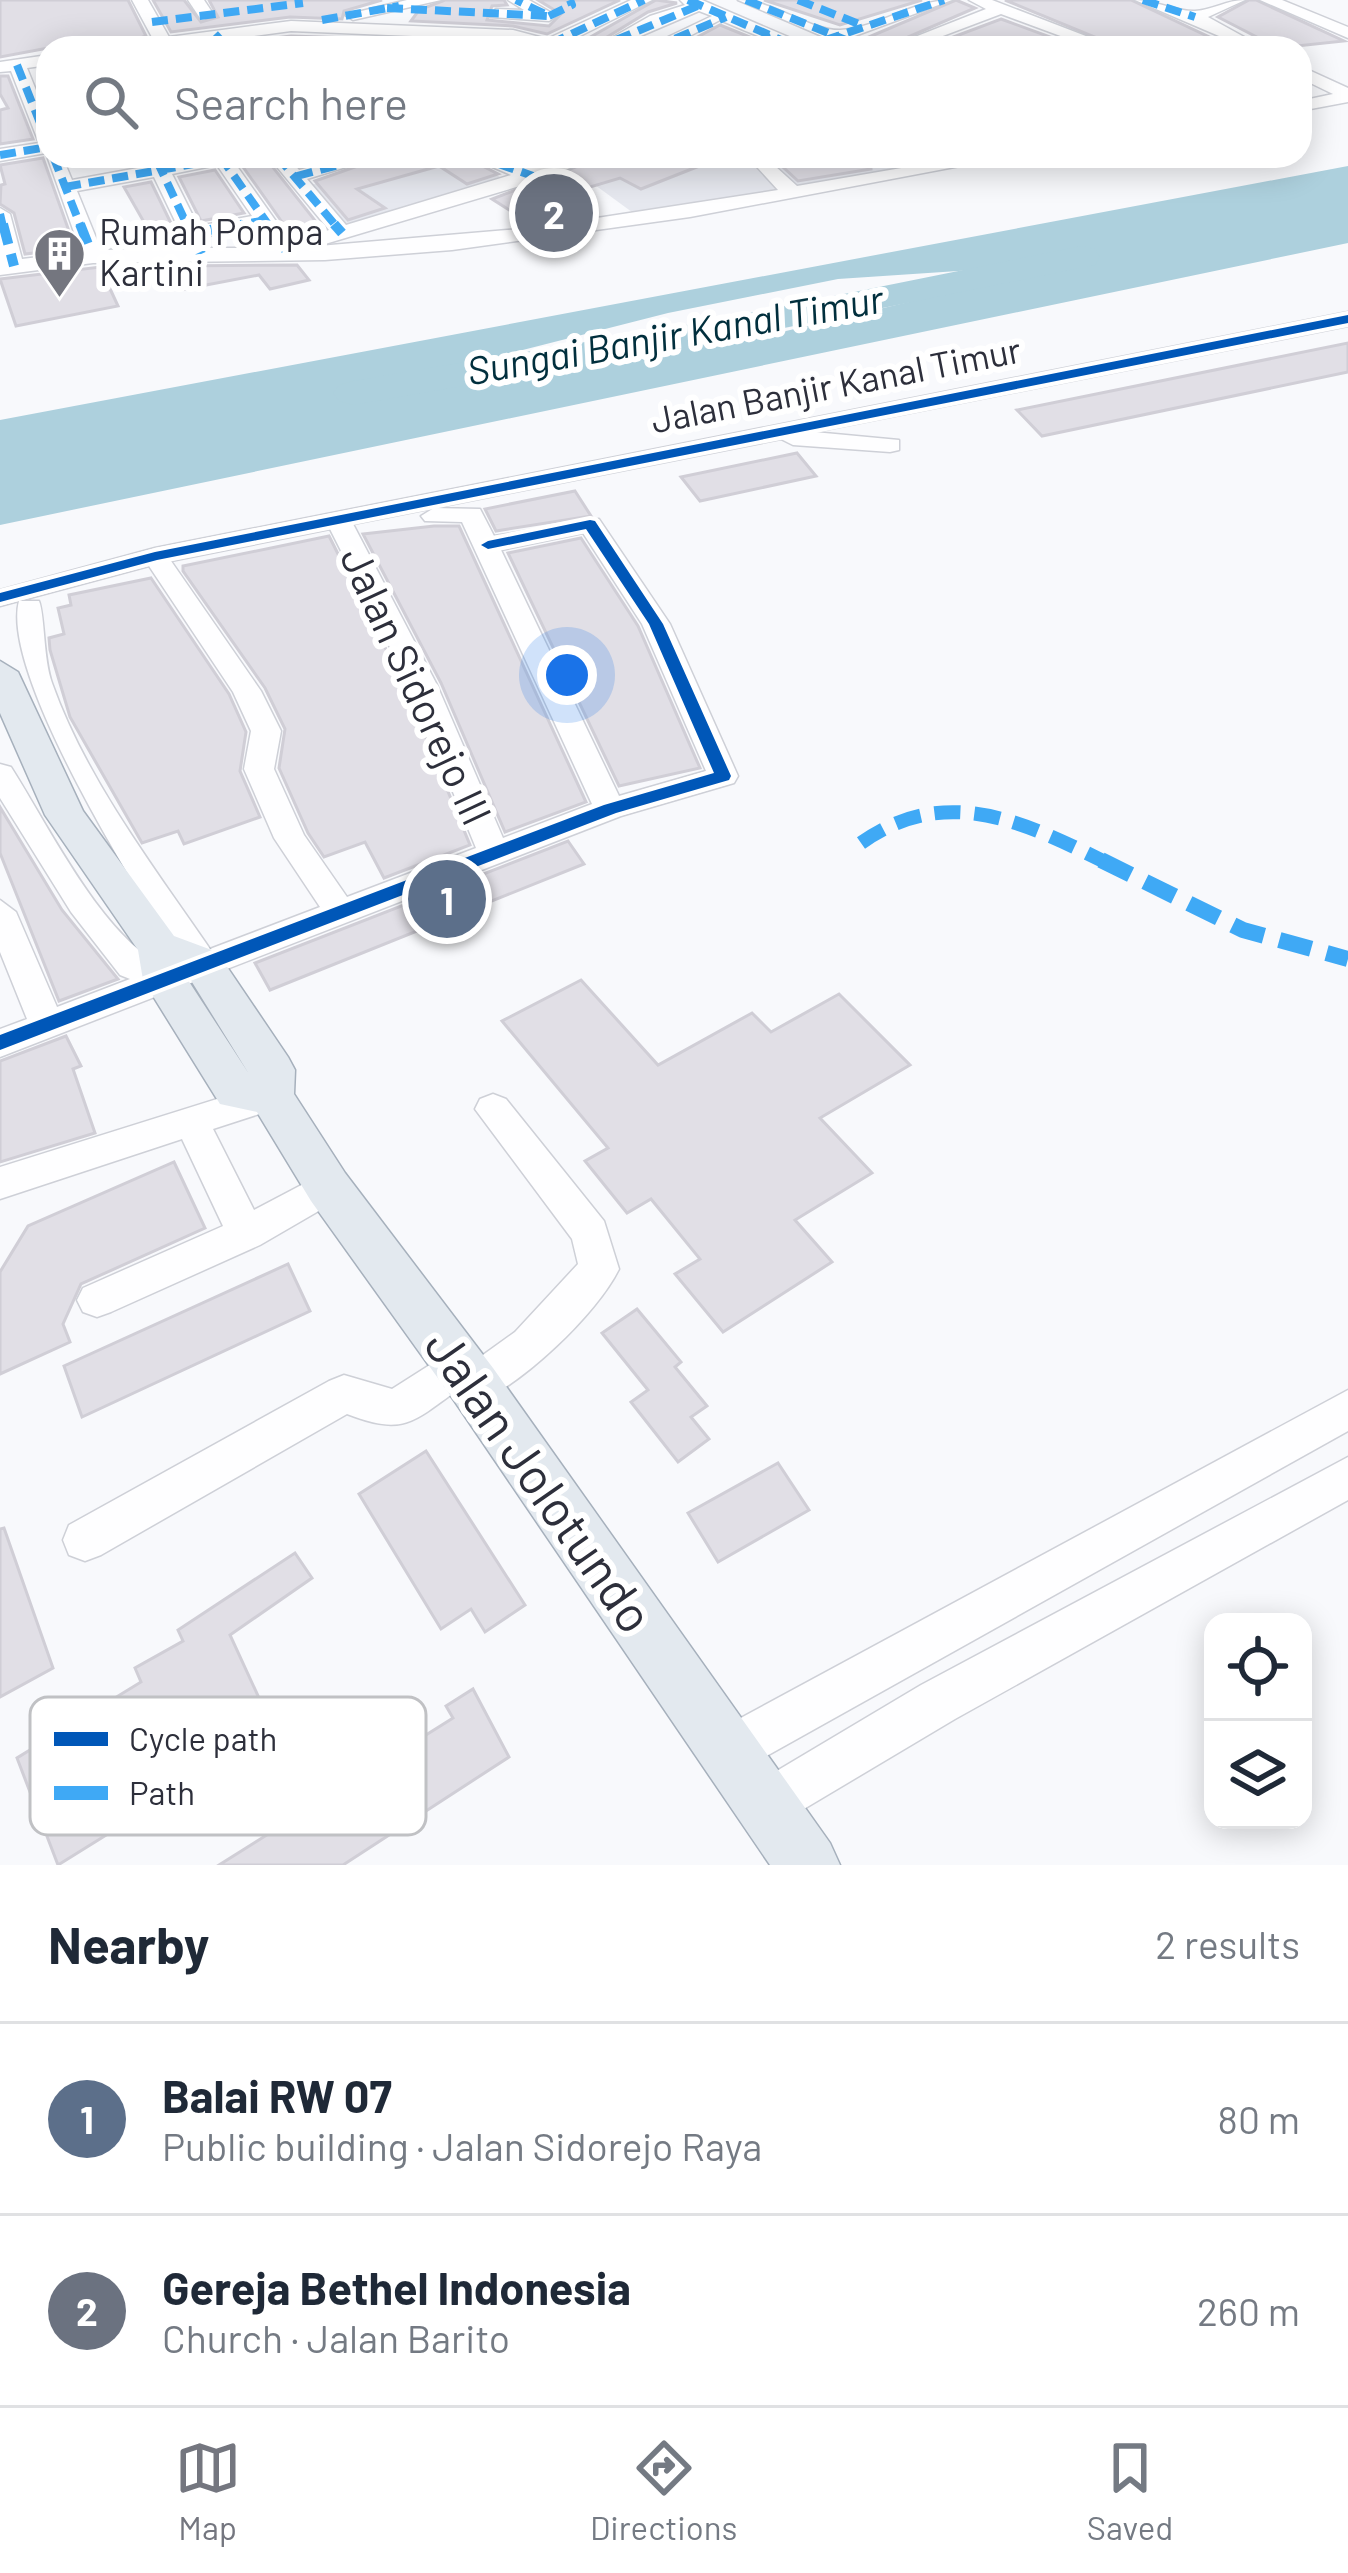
<!DOCTYPE html>
<meta charset="utf-8">
<style>
:root{--surface:#fff;--page:#f2f2f3;--text:#1f2937;--muted:#747a83;--line:#e0e1e3;--accent:#74767f}
body{margin:0;font-family:Barlow,sans-serif;background:var(--page);color:var(--text)}
.controls{position:absolute;right:36px;bottom:36px;display:grid;overflow:hidden;border-radius:24px;box-shadow:0 6px 30px #0003}
.controls button{width:108px;height:108px;display:grid;place-items:center;padding:0;border:0;border-bottom:3px solid var(--line);background:var(--surface);color:var(--text);font:60px sans-serif}
.you{position:absolute;left:567px;top:675px;width:42px;height:42px;margin:-30px;border:9px solid #fff;border-radius:50%;background:#1a73e8;box-shadow:0 0 0 18px #1a73e833}
.badge{display:grid;place-items:center;width:78px;height:78px;border-radius:50%;background:var(--accent);color:#fff;font-size:39px;font-weight:700}
.pin{position:absolute;translate:-50% -50%;border:6px solid #fff;box-shadow:0 3px 12px #0006}
.list{margin:0;padding:0;list-style:none}
h2{display:flex;justify-content:space-between;align-items:center;height:156px;margin:0;padding:0 48px;font-size:51px}
h2 small{font-size:39px;font-weight:400;color:var(--muted)}
.list li{display:grid;grid-template-columns:78px 1fr auto;gap:36px;align-items:center;box-sizing:border-box;height:192px;padding:0 48px;border-top:3px solid var(--line)}
.list b{display:block;font-size:45px;white-space:nowrap}
.list p{margin:0;font-size:39px;white-space:nowrap;color:var(--muted)}
.list em{font-size:39px;font-style:normal;color:var(--muted)}
.icon{flex:none;width:66px;height:66px;fill:none;stroke:currentColor;stroke-width:2;stroke-linecap:round;stroke-linejoin:round}
.map{position:relative;flex:none;width:1348px;height:1865px;overflow:hidden}
.search{position:absolute;background:var(--surface);box-shadow:0 6px 30px #0003;left:36px;right:36px;top:36px;height:132px;display:flex;align-items:center;gap:30px;box-sizing:border-box;padding:0 42px;border-radius:36px;color:var(--muted);font-size:45px}
.sheet{height:540px;background:var(--surface)}
nav{display:flex;justify-content:space-around;align-items:center;box-sizing:border-box;height:168px;border-top:3px solid var(--line);background:var(--surface);font-size:33px;color:var(--muted)}
nav a{display:grid;justify-items:center;gap:6px}
nav .on{color:var(--accent)}
.map>svg:first-child{display:block}
.built{fill:#e6e8ef}
.water{fill:#add0dd;fill-rule:evenodd}
.lines{fill:none;stroke-linecap:round;stroke-linejoin:round}
.river{fill:#add0dd;fill-rule:evenodd}
.building{fill:#e1dfe6;stroke:#d0ced6;stroke-width:3}
.minor-casing{stroke:#ced0d7;stroke-width:3}
.major-casing{stroke:#a6b0bc;stroke-width:3}
.minor{fill:#fefeff;fill-rule:evenodd}
.major{fill:#e3e9ef;fill-rule:evenodd}
.quiet-far3{stroke:#3fa9f5;stroke-width:8;stroke-dasharray:16 8;stroke-linecap:butt}
.quiet-far2{stroke:#3fa9f5;stroke-width:10;stroke-dasharray:21 10;stroke-linecap:butt}
.quiet-far1{stroke:#3fa9f5;stroke-width:14;stroke-dasharray:26 14;stroke-linecap:butt}
.quiet{stroke:#3fa9f5;stroke-width:16;stroke-dasharray:33 16;stroke-linecap:butt}
.cycleway-casing{stroke:#fff;stroke-width:8}
.cycleway{fill:#0057b8;fill-rule:evenodd}
.labels{text-anchor:middle;stroke-width:12;stroke-linejoin:round;paint-order:stroke}
.far-poi-label{font-size:36px;fill:#2d2f3b;stroke:#fff;text-anchor:start}
.far-street-label{font-size:36px;fill:#2d2f3b;stroke:#fff}
.far-water-label{font-size:39px;font-style:italic;fill:#012f3d;stroke:#fff}
.street-label{font-size:42px;fill:#2d2f3b;stroke:#fff}
.near-street-label{font-size:51px;fill:#2d2f3b;stroke:#fff}
.key{fill:#fff;stroke:#c0c1c4;stroke-width:3}
.key-label{font-size:33px;fill:#2d2f3b}
</style>
<div class="map">
<svg width="1348" height="1865" viewBox="0 0 1348 1865">
<rect width="100%" height="100%" fill="#f8f9fc"/>
<!-- built -->
<g class="built">
<path d="M414,156H460L504,179L347,228L311,185Z"/>
<path d="M671,156H892L908,167L636,215L595,185Z"/>
</g>
<!-- water -->
<path class="water" d="M1348,166V243L0,525V420ZM1046,265L1045,270L769,335L671,327L566,361L523,360L439,382L413,378L668,313L838,279Z"/>
<g class="lines">
<!-- river -->
<path class="river" d="M1082,246L1095,249L1100,257L1095,265L715,342L353,405L339,401L333,393L339,385L353,381L715,320Z"/>
</g>
<!-- building -->
<g class="building">
<path d="M0,0H128L146,36L113,48H48L0,57Z"/>
<path d="M153,0H184L201,22L218,17L209,0H382L344,11L342,19L290,17L171,32Z"/>
<path d="M445,0H504L507,5L492,6L487,20L549,26L561,14L538,0H620L547,34L513,26L411,21L419,10Z"/>
<path d="M656,0L677,3L648,12L604,39L620,48H571Z"/>
<path d="M764,0H922L840,25Z"/>
<path d="M956,0L975,8L883,48H843Z"/>
<path d="M1005,0H1131L1207,36L1177,48H1121Z"/>
<path d="M1249,0H1256L1344,41L1278,48L1218,17Z"/>
<path d="M1001,19L1080,48H924Z"/>
<path d="M720,25L757,40L784,48H677Z"/>
<path d="M291,36L348,38L339,48L232,43Z"/>
<path d="M399,40L512,44L536,48H394Z"/>
<path d="M0,76H8L33,139L0,144V110L8,108L0,94Z"/>
<path d="M251,156H264L321,228L294,239L241,164Z"/>
<path d="M386,156H463L498,174L467,184L439,166L357,189L385,208L348,220L315,181Z"/>
<path d="M604,156L717,159L641,189L620,178L563,195L581,216L531,224L492,199Z"/>
<path d="M771,156H870L871,169L798,181Z"/>
<path d="M43,158L75,248L25,254L14,213L0,204L1,185L5,184L0,165Z"/>
<path d="M215,170L244,213L201,221L179,177Z"/>
<path d="M151,182L181,244L153,238L124,187Z"/>
<path d="M297,265L309,280L270,289L259,275L185,289L173,266Z"/>
<path d="M100,267L118,306L16,326L0,279Z"/>
<path d="M1348,343V372L1042,436L1017,410Z"/>
<path d="M797,453L816,476L700,501L681,477Z"/>
<path d="M575,491L591,516L496,531L485,509Z"/>
<path d="M434,526H459L586,802L505,832L441,683L363,534Z"/>
<path d="M329,536L405,687L470,845L384,878L365,842L324,857L308,833L279,768L285,729L265,688L183,571V566Z"/>
<path d="M581,538L638,626L700,768L619,786L508,553Z"/>
<path d="M151,578L229,694L246,732L240,771L260,817L184,844L178,831L142,843L70,717L50,650L49,638L64,634L58,608L71,605L69,595Z"/>
<path d="M0,807L62,910L118,979L59,1001L0,853Z"/>
<path d="M568,841L584,864L270,990L255,963Z"/>
<path d="M581,980L658,1065L752,1013L771,1032L839,994L910,1065L820,1118L872,1173L795,1220L832,1262L723,1332L675,1274L700,1259L651,1199L627,1213L585,1161L608,1148L502,1021Z"/>
<path d="M66,1036L81,1066L73,1069L95,1133L0,1162V1061Z"/>
<path d="M174,1162L205,1228L81,1284L63,1324L70,1342L0,1374V1272L28,1226Z"/>
<path d="M288,1264L310,1311L82,1417L64,1366Z"/>
<path d="M637,1309L681,1362L675,1367L707,1406L691,1417L709,1439L678,1462L631,1402L648,1390L602,1333Z"/>
<path d="M426,1451L525,1605L485,1632L471,1609L441,1629L359,1494Z"/>
<path d="M778,1463L809,1510L718,1562L688,1513Z"/>
<path d="M4,1528L53,1668L0,1697V1529Z"/>
<path d="M295,1553L312,1578L230,1635L259,1698L218,1722L225,1740L161,1778L169,1796L58,1865L17,1758L141,1682L135,1668L183,1641L178,1630Z"/>
<path d="M473,1689L509,1757L343,1865H219L453,1718L446,1706Z"/>
</g>
<g class="lines">
<defs>
<g id="minor">
<path d="M132,0H148L169,37L291,21L513,30L547,39L631,0H652L564,44L567,48L512,40L291,31L163,48H117L153,39Z"/>
<path d="M188,0H204L214,15L200,18Z"/>
<path d="M407,0H441L353,20L345,15Z"/>
<path d="M508,0H529L557,16L549,21L490,17L496,9L524,10Z"/>
<path d="M680,0H702L802,43L822,36L738,0C774,0 810,31 840,30C878,28 912,0 952,0L852,37L851,43C783,47 785,48 720,20L667,48H645L712,16L699,11L622,44L608,40L650,16L685,5Z"/>
<path d="M969,0H992L1117,48H1093L1001,14L911,48H887L986,9Z"/>
<path d="M1135,0C1155,0 1177,12 1195,11C1213,10 1226,0 1245,0L1208,17L1264,48L1232,43L1185,48L1219,36Z"/>
<path d="M1260,0H1282L1348,27V38Z"/>
<path d="M48,55V65L27,68L48,120V156H62L72,180L149,166L145,156H163L167,163L247,156L234,162L295,248L532,228L778,190L747,156H764L797,186L971,156H1013L690,217L452,250L325,260L93,263L0,275V208L10,214L22,259L81,252L46,153L0,161V149L39,143L11,71L0,72V62ZM217,165L252,216L198,226L172,174ZM154,177L188,248L101,250L77,191ZM260,227L274,248H208L203,237Z"/>
<path d="M1300,66L1348,88V102L1300,111V101L1333,94L1300,78Z"/>
<path d="M268,156H287L299,170L351,156H382L307,179L346,225L511,175L467,156C489,156 518,169 533,168C557,166 576,156 600,156L540,180L315,247L308,245V237L329,230Z"/>
<path d="M1348,312V326L814,432L899,440V450L890,452L793,445L781,439L353,524L437,685L503,838L592,804L462,522L425,521L421,516L434,508L480,509L494,536L599,519L670,624L738,776L734,783L621,816L0,1057V1029L27,1019L0,952V900L16,912L57,1007L130,979L120,975L71,912L0,798V764L11,767C47,823 104,941 165,966L182,960C139,895 0,674 19,601H39C45,616 43,658 52,683C86,779 153,866 210,949L320,907L274,838L244,769L251,731L233,692L149,566L0,606V590L155,548ZM330,529L409,685L476,848L347,897L304,835L274,769L281,731L261,691L171,561ZM583,533L642,624L706,771L619,796L501,550Z"/>
<path d="M271,1082L284,1086L289,1096L284,1106L213,1129L254,1210L328,1171L341,1176L347,1187L341,1198L260,1245L111,1312L97,1317L83,1312L77,1300L83,1288L223,1226L182,1139L0,1199V1167Z"/>
<path d="M493,1094L506,1099L604,1221L619,1269C597,1314 521,1386 474,1404L456,1391C411,1424 402,1435 347,1414L101,1555L85,1561L69,1555L63,1540L69,1525L329,1381L344,1375L392,1389L458,1347L476,1360L515,1332L578,1264L572,1239L475,1109L480,1099Z"/>
<path d="M1348,1390V1431L745,1768L728,1775L711,1768L704,1751L711,1734Z"/>
<path d="M1348,1457V1500L955,1719L782,1822L765,1829L748,1822L741,1805L748,1788L921,1685Z"/>
</g>
<path id="major" d="M0,661L18,672L83,811L174,936L217,952L288,1057L295,1070L294,1094L345,1173L493,1368L830,1843L840,1865H770L455,1402L311,1201L257,1112L220,1104L143,980L138,950L45,815L0,713ZM185,974H187L249,1074L186,977Z"/>
</defs>
<!-- minor casing -->
<use href="#minor" class="minor-casing"/>
<!-- major casing -->
<use href="#major" class="major-casing"/>
<!-- minor -->
<use href="#minor" class="minor"/>
<!-- major -->
<use href="#major" class="major"/>
<!-- quiet-far3 -->
<g class="quiet-far3">
<path d="M688,0L800,48"/>
<path d="M746,0L866,48"/>
<path d="M798,0L864,26"/>
<path d="M1143,0L1195,17"/>
<path d="M387,8L549,16L516,0"/>
<path d="M549,16L572,5L570,0"/>
<path d="M322,20L399,6"/>
<path d="M152,22L303,3"/>
<path d="M215,34L228,48"/>
<path d="M616,40L700,5"/>
<path d="M550,44L644,0"/>
<path d="M257,48H289"/>
<path d="M653,48L726,17"/>
<path d="M735,48L771,37"/>
<path d="M802,48L944,0"/>
<path d="M17,65L48,143"/>
<path d="M0,155L48,147"/>
<path d="M53,156L81,227"/>
<path d="M220,156L270,227"/>
<path d="M277,156L337,227"/>
<path d="M476,156L533,176"/>
<path d="M157,161L188,227"/>
<path d="M297,176L373,156"/>
<path d="M65,187L238,156"/>
<path d="M0,214L3,227"/>
<path d="M228,227L266,220"/>
</g>
<!-- quiet-far2 -->
<g class="quiet-far2">
<path d="M3,224L14,266"/>
<path d="M80,224L91,252"/>
<path d="M187,224L201,254"/>
<path d="M267,224L286,250"/>
<path d="M334,224L342,233"/>
<path d="M191,233L246,224"/>
</g>
<!-- quiet-far1 -->
<path class="quiet-far1" d="M861,843C946,783 1024,822 1107,863"/>
<!-- quiet -->
<path class="quiet" d="M1101,860L1243,930L1348,959"/>
<defs>
<g id="cycleway">
<path d="M1348,315V323L157,560L0,602V593L155,552Z"/>
<path d="M590,520L595,521L663,624L731,776L729,780L616,813L0,1050V1035L604,805L714,773L649,624L586,529L488,549L481,545L488,541Z"/>
</g>
</defs>
<!-- cycleway casing -->
<use href="#cycleway" class="cycleway-casing"/>
<!-- cycleway -->
<use href="#cycleway" class="cycleway"/>
</g>
<!-- icons -->
<defs>
<symbol id="building-pin" viewBox="-11 -11 22 30"><path d="M0 17L-7.5 6A9.5 9.5 0 1 1 7.5 6Z" fill="#74767f" stroke="#fff"/><path d="M-4-6H4V6H1V3H-1V6H-4ZM-2.5-4.3h1.7v1.8h-1.7ZM.8-4.3h1.7v1.8H.8ZM-2.5-1h1.7V.8h-1.7ZM.8-1h1.7V.8H.8Z" fill="#fff"/></symbol>
</defs>
<g fill-rule="evenodd">
<use href="#building-pin" x="30" y="224" width="59" height="81"/>
</g>
<g class="labels">
<!-- far-poi labels -->
<g class="far-poi-label">
<text x="99" y="245">Rumah Pompa<tspan x="99" dy="41">Kartini</tspan></text>
</g>
<!-- far-street labels -->
<g class="far-street-label">
<text transform="translate(836 385) rotate(-11)" y="13">Jalan Banjir Kanal Timur</text>
</g>
<!-- far-water labels -->
<g class="far-water-label">
<text transform="translate(675 335) rotate(-10)" y="14">Sungai Banjir Kanal Timur</text>
</g>
<!-- street labels -->
<g class="street-label">
<text transform="translate(416 686) rotate(65)" y="15">Jalan Sidorejo III</text>
</g>
<!-- near-street labels -->
<g class="near-street-label">
<text transform="translate(539 1481) rotate(55)" y="18">Jalan Jolotundo</text>
</g>
</g>
<!-- legend -->
<rect x="30" y="1697" width="396" height="138" rx="18" class="key"/>
<rect x="54" y="1732" width="54" height="14" fill="#0057b8"/>
<rect x="54" y="1786" width="54" height="14" fill="#3fa9f5"/>
<g class="key-label">
<text x="129" y="1751">Cycle path</text>
<text x="129" y="1805">Path</text>
</g>
</svg>
<div class="controls">
<button><svg class="icon" aria-label="locate" viewBox="0 0 24 24"><circle cx="12" cy="12" r="6"/><path d="M12 2v4M12 18v4M2 12h4M18 12h4"/></svg></button>
<button><svg class="icon" aria-label="layers" viewBox="0 0 24 24"><path d="M12 4l9 5-9 5-9-5zM3 14l9 5 9-5"/></svg></button>
</div>
<div class="you"></div>
<div class="pin badge" style="left:447px;top:899px;background:#5c6f8a">1</div>
<div class="pin badge" style="left:554px;top:213px;background:#6b7280">2</div>
<div class="search"><svg class="icon" aria-label="search" viewBox="0 0 24 24"><circle cx="10" cy="10" r="6"/><path d="M15 15l6 6"/></svg>Search here</div>
</div>
<section class="sheet">
<h2>Nearby<small>2 results</small></h2>
<ul class="list">
<li><span class="badge" style="background:#5c6f8a">1</span><div><b>Balai RW 07</b><p>Public building · Jalan Sidorejo Raya</p></div><em>80 m</em></li>
<li><span class="badge" style="background:#6b7280">2</span><div><b>Gereja Bethel Indonesia</b><p>Church · Jalan Barito</p></div><em>260 m</em></li>
</ul>
</section>
<nav>
<a class="on"><svg class="icon" aria-label="map" viewBox="0 0 24 24"><path d="M3 6l6-2 6 2 6-2v14l-6 2-6-2-6 2zM9 4v14M15 6v14"/></svg>Map</a>
<a><svg class="icon" aria-label="directions" viewBox="0 0 24 24"><path d="M12 3l9 9-9 9-9-9zM9 14v-3h6M13 9l2 2-2 2"/></svg>Directions</a>
<a><svg class="icon" aria-label="saved" viewBox="0 0 24 24"><path d="M7 4h10v16l-5-4-5 4z"/></svg>Saved</a>
</nav>
